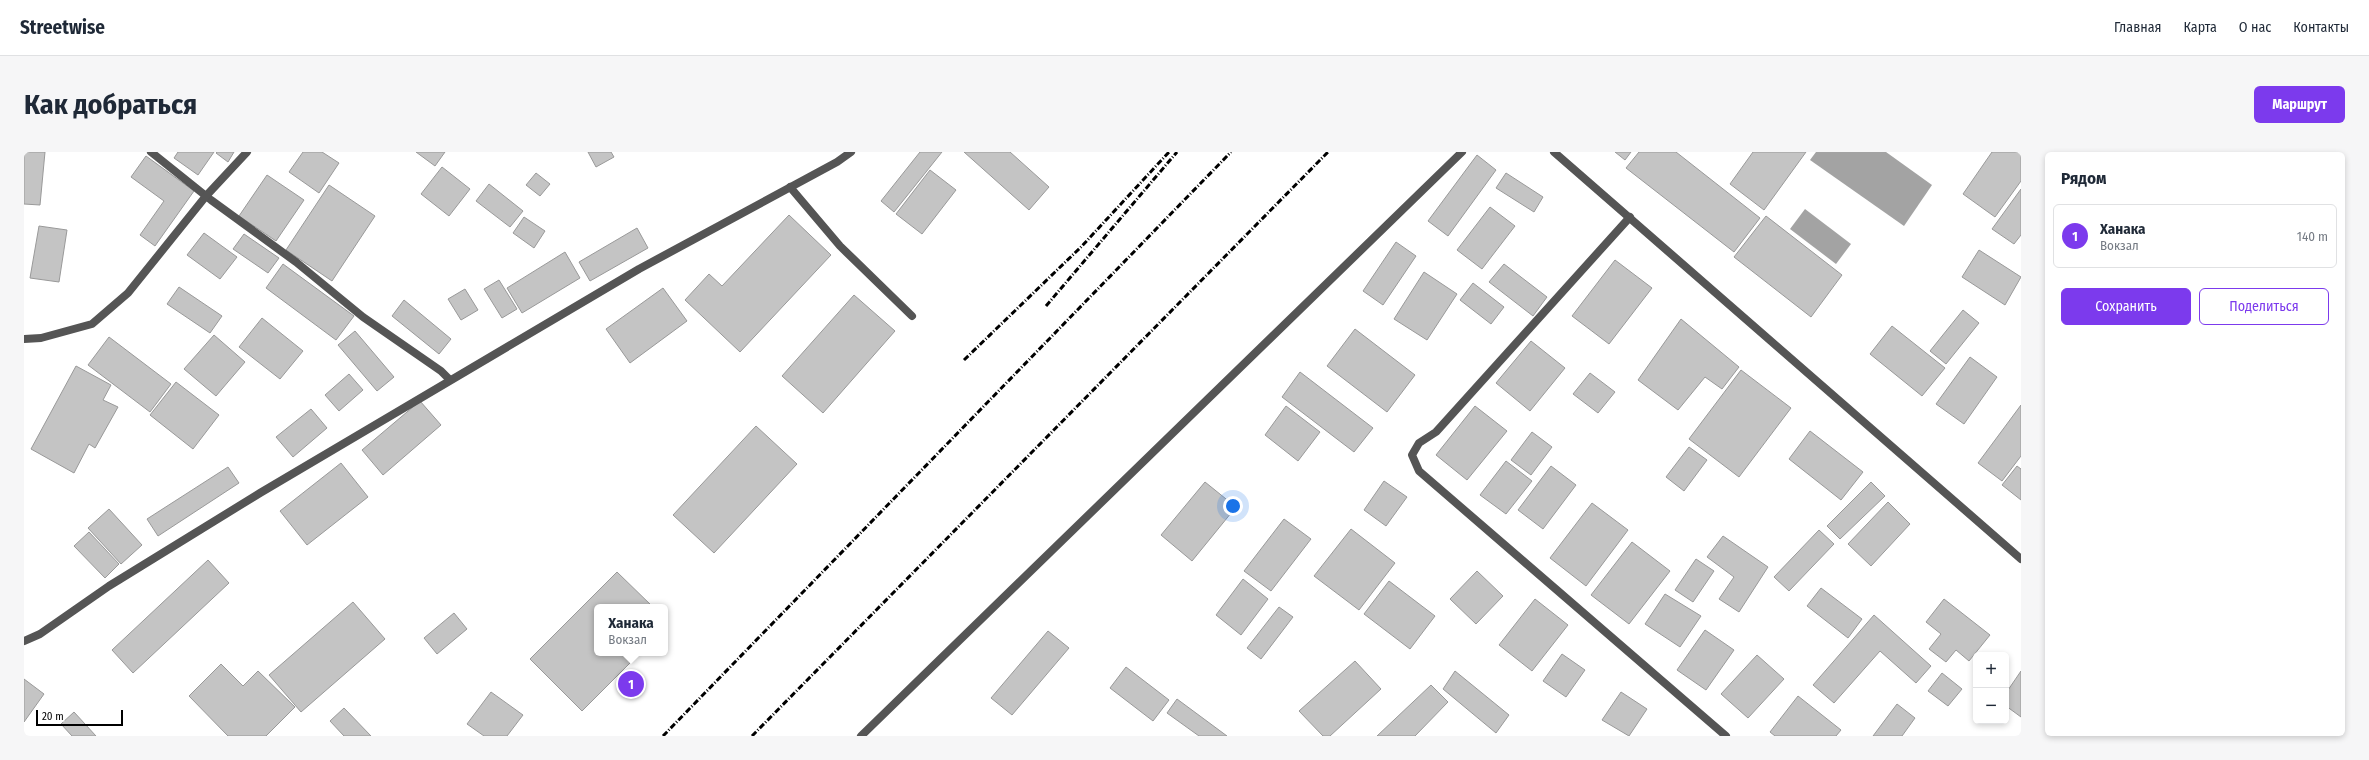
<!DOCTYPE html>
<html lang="ru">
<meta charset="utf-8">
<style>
:root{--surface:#fff;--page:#f6f6f7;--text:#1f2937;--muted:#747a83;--line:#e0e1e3;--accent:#7c3aed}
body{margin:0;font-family:"Fira Sans Condensed",sans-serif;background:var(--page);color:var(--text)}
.controls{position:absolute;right:12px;bottom:12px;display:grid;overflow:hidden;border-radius:6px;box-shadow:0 2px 6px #0003}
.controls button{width:36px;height:36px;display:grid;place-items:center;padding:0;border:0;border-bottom:1px solid var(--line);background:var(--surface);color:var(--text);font:20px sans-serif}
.scale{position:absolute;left:12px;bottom:10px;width:87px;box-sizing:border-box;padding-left:4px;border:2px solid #000;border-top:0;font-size:11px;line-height:14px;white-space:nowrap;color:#000;-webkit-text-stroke:3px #fff;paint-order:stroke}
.you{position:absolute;left:1209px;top:354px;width:14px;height:14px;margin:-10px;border:3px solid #fff;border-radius:50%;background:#1a73e8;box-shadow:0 0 0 6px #1a73e833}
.badge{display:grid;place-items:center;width:26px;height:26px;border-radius:50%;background:var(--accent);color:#fff;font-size:13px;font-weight:700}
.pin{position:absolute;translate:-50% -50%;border:2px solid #fff;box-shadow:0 1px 4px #0006}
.popup{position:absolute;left:570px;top:452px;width:74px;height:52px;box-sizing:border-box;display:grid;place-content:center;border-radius:6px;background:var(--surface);filter:drop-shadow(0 1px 3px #0005);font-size:13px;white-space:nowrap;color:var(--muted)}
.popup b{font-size:15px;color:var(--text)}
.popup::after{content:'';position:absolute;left:50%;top:100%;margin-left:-8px;border:8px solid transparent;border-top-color:var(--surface)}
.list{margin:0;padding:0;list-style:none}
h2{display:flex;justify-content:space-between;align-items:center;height:52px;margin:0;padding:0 16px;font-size:17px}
h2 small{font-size:13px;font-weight:400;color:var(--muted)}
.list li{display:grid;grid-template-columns:26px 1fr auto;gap:12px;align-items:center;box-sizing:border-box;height:64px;margin:0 8px 8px;padding:0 8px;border:1px solid var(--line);border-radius:6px}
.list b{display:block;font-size:15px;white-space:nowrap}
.list p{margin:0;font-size:13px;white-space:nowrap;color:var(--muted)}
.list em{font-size:13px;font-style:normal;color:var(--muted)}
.actions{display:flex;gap:8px;padding:12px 16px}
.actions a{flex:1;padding:9px 0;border:1px solid var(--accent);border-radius:6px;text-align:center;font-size:14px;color:var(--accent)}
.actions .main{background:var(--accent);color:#fff}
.map{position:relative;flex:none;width:1997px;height:584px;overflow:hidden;border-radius:6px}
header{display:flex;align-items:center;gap:24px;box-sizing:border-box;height:56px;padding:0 20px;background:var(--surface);border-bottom:1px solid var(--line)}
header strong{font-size:19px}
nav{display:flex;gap:22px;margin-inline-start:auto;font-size:14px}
.intro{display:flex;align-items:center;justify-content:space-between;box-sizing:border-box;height:96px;padding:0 24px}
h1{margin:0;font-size:28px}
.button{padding:10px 18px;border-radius:6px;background:var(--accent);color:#fff;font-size:14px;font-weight:700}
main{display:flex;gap:24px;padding:0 24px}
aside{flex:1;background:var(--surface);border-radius:6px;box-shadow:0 2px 6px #0003}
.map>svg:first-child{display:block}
.water{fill:#a3a3a3}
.building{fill:#c4c4c4;stroke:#999}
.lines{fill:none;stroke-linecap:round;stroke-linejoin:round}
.minor{stroke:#555;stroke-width:8}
.rail{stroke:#000;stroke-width:3;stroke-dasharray:6 2 1 2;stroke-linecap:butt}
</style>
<header>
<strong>Streetwise</strong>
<nav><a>Главная</a><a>Карта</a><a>О нас</a><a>Контакты</a></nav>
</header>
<div class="intro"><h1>Как добраться</h1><a class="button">Маршрут</a></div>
<main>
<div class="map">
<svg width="1997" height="584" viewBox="0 0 1997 584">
<rect width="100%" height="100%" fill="#fff"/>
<!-- water -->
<g class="water">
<path d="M1792,0H1862L1908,33L1880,74L1786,8Z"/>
<path d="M1781,57L1827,92L1812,112L1766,77Z"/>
</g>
<!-- building -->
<g class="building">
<path d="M0,0H21L16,53L0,52Z"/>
<path d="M154,0H190L174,23L150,6Z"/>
<path d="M193,0H210L204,10L192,1Z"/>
<path d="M279,0H298L315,11L295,41L265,20Z"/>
<path d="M392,0H421L411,14Z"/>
<path d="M564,0H587L590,5L572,15Z"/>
<path d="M896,0H918L870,60L857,49Z"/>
<path d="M940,0H986L1025,35L1005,58Z"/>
<path d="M1591,0H1607L1601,8Z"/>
<path d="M1615,0H1652L1736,66L1710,100L1602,16Z"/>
<path d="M1729,0H1782L1740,58L1706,32Z"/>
<path d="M1968,0H1997V29L1971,65L1939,42Z"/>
<path d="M1453,3L1472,18L1424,84L1404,69Z"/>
<path d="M122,4L170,39L131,94L116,83L140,49L107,25Z"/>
<path d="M418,15L446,37L425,64L397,42Z"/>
<path d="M906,18L932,38L898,82L872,62Z"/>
<path d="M512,21L526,32L516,44L502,33Z"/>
<path d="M1482,21L1519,45L1510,60L1472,36Z"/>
<path d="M243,23L280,48L252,89L215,64Z"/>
<path d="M465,32L499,59L486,75L452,49Z"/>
<path d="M305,33L351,64L308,129L262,98Z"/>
<path d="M1997,37V83L1990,92L1968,77Z"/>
<path d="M1466,55L1491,74L1458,117L1433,98Z"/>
<path d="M765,63L807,103L716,200L661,148L685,122L698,134Z"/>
<path d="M1742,64L1818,123L1787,165L1710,105Z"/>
<path d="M500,65L521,79L510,96L489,81Z"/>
<path d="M15,74L43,78L35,130L6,126Z"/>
<path d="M613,76L624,96L566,129L555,110Z"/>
<path d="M180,81L213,105L196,127L163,103Z"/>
<path d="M220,82L255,106L244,121L209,97Z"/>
<path d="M1372,90L1392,104L1359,153L1339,139Z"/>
<path d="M1955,98L1997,125L1981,153L1938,125Z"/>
<path d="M541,100L556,126L498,161L483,136Z"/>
<path d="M1591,108L1628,136L1585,192L1548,164Z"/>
<path d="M259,112L330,164L312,188L242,136Z"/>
<path d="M1480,112L1523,145L1509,164L1465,130Z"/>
<path d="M1400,120L1433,142L1403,188L1370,167Z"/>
<path d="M475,128L493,157L478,166L460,137Z"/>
<path d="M1449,131L1480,155L1467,172L1436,148Z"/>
<path d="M155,135L198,164L186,181L143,152Z"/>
<path d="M639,136L663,169L606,211L582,177Z"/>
<path d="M441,137L454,158L437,168L424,147Z"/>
<path d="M830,143L871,179L799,261L758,224Z"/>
<path d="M380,148L427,187L415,202L368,164Z"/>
<path d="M1939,158L1955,171L1922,212L1906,199Z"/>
<path d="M238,166L279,199L256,227L215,195Z"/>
<path d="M1657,167L1715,215L1698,237L1681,225L1654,258L1614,228Z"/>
<path d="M1868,174L1921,216L1898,244L1846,202Z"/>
<path d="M1331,177L1391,223L1363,260L1303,214Z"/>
<path d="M331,179L370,225L353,239L314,193Z"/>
<path d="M190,183L221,210L192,244L160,217Z"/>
<path d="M85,185L147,232L126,260L64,213Z"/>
<path d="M1507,189L1541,216L1506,259L1472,231Z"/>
<path d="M1946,205L1973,225L1940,272L1912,252Z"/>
<path d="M52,214L87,233L79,248L94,255L71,296L65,292L50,321L7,297Z"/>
<path d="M1717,218L1767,256L1715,325L1665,287Z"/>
<path d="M1276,220L1349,276L1330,300L1258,245Z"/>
<path d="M1566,221L1591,240L1574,261L1549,242Z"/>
<path d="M325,222L339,238L315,259L301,243Z"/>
<path d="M152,230L195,263L169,297L126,263Z"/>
<path d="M396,249L417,273L359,323L338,298Z"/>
<path d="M1997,253V304L1978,329L1954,311Z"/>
<path d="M1262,254L1296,280L1274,309L1241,283Z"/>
<path d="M1451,254L1483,279L1443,328L1412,303Z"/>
<path d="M287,257L303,276L269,305L252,285Z"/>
<path d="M732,274L773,312L690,401L649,363Z"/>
<path d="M1786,279L1839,320L1817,348L1765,307Z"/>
<path d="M1508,280L1528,295L1507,323L1487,308Z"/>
<path d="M1665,295L1683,308L1660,339L1642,325Z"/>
<path d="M1482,309L1508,329L1482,362L1456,343Z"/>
<path d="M317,311L344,345L283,393L256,359Z"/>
<path d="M1527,314L1552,333L1519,377L1494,358Z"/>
<path d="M1993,314L1997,317V348L1978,333Z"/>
<path d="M204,315L215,331L134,384L123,367Z"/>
<path d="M1360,329L1383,345L1362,374L1340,358Z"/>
<path d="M1181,330L1212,355L1168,409L1137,383Z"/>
<path d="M1847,330L1861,344L1816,387L1803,374Z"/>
<path d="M1864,350L1886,372L1847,414L1824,392Z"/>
<path d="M1568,351L1604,378L1562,434L1526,406Z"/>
<path d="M85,357L118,393L97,412L64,376Z"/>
<path d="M1260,367L1287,387L1247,439L1220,419Z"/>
<path d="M1327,377L1371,411L1335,458L1290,424Z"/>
<path d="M1795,378L1810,392L1765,439L1750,425Z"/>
<path d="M65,380L95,412L81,426L50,394Z"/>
<path d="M1699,384L1744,415L1715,460L1695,447L1710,425L1683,405Z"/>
<path d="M1608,390L1646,419L1605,472L1567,443Z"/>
<path d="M1672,407L1690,419L1669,450L1651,438Z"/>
<path d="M184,408L205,431L109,521L88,498Z"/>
<path d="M1453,419L1479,444L1452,472L1426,447Z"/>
<path d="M593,420L629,455H573V501H616L558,559L506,507Z"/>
<path d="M1219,427L1244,447L1217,483L1192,463Z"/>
<path d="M1365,429L1411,464L1386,497L1340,462Z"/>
<path d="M1797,436L1838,467L1824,486L1783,454Z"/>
<path d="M1641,442L1677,464L1656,495L1621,472Z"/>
<path d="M1511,447L1544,473L1508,519L1475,493Z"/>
<path d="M1920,447L1966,483L1945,509L1932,498L1922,510L1905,497L1917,482L1902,470Z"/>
<path d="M329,450L361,487L277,560L245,523Z"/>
<path d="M1255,455L1269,465L1237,507L1223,496Z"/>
<path d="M430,461L443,477L413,502L400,486Z"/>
<path d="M1850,463L1907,514L1892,531L1856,499L1810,551L1789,533Z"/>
<path d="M1681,478L1710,498L1682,538L1653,518Z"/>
<path d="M1024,479L1045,496L988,563L967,546Z"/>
<path d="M1538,502L1561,518L1542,545L1519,529Z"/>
<path d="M1733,503L1760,527L1724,566L1697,542Z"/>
<path d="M1331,509L1357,537L1306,584H1299L1275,559Z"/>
<path d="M197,512L219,534L234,519L271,555L242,584H204L165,544Z"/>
<path d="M1102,515L1145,548L1129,569L1086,536Z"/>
<path d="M1431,519L1485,563L1472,581L1419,537Z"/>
<path d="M1997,519V565L1982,554V541Z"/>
<path d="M1918,521L1938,537L1924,554L1904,539Z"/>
<path d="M0,527L20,542L0,570Z"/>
<path d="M1407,533L1424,550L1391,584H1353Z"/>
<path d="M467,540L499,563L483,584H460L443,572Z"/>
<path d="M1597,540L1623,557L1605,584L1578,568Z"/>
<path d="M1774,544L1817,578L1812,584H1751L1746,580Z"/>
<path d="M1153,547L1203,584H1175L1143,561Z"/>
<path d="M1873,552L1891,566L1878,584H1849Z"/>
<path d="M320,556L347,584H320L306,569Z"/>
<path d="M50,560L72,584H48L37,572Z"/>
</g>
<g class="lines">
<!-- minor -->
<g class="minor">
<path d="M127,0L187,48L272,110L339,165L417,219L426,228"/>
<path d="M1530,0L1997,407"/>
<path d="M766,35L816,94L888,164"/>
<path d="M1606,65L1412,280L1395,291L1388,303L1395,319L1702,584"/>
<path d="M0,187L17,186L68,172L104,141L182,44L223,0"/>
<path d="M0,489L16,482L85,434L236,341L615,117L813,10L827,0"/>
<path d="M837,584L1438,0"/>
</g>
<!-- rail -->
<g class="rail">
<path d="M1022,154L1153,0"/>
<path d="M940,208L1058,94L1145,0"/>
<path d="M639,584L1207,0"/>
<path d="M728,584L1304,0"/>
</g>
</g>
</svg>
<div class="controls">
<button>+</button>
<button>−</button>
</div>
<div class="scale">20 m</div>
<div class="you"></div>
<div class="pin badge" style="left:607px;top:532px">1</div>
<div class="popup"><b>Ханака</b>Вокзал</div>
</div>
<aside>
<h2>Рядом<small></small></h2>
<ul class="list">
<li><span class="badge">1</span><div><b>Ханака</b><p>Вокзал</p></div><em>140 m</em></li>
</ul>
<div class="actions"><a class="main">Сохранить</a><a>Поделиться</a></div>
</aside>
</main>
